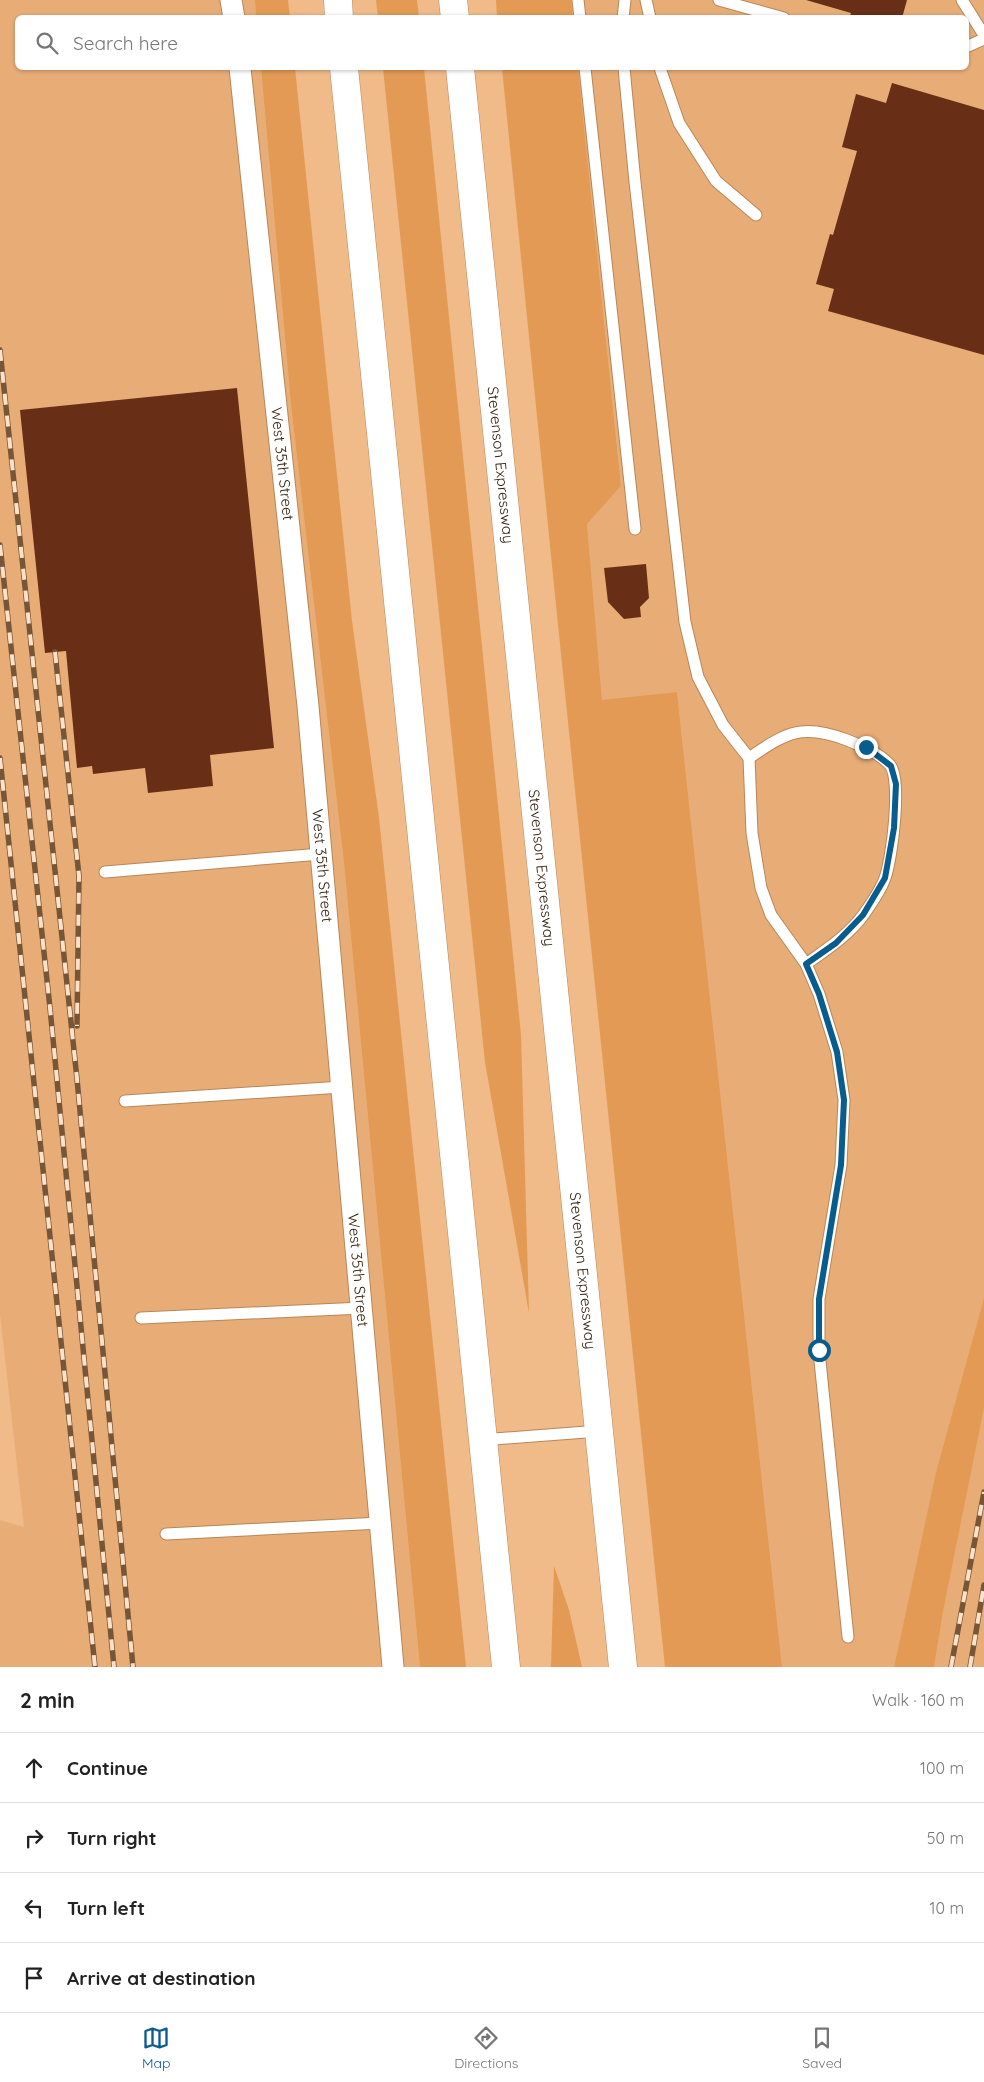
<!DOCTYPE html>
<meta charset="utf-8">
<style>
:root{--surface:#fff;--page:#f2f2f2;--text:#222;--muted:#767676;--line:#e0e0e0;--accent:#085c8e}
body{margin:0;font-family:Quicksand,sans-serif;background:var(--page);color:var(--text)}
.stop{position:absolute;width:15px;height:15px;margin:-11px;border:4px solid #085c8e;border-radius:50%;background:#fff}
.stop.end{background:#085c8e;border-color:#fff;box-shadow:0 1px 5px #0008}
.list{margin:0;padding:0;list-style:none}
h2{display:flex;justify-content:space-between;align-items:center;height:65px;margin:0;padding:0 20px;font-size:21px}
h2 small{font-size:16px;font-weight:400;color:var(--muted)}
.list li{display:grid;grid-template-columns:32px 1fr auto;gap:15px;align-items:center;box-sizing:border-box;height:70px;padding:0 20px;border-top:1px solid var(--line)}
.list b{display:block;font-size:19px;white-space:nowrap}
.list em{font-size:16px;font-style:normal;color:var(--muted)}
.icon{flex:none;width:28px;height:28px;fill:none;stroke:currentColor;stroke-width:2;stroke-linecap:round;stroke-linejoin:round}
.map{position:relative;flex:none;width:984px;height:1667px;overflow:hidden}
.search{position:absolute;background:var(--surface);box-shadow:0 1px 4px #0004;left:15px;right:15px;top:15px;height:55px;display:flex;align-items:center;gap:12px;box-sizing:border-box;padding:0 18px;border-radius:8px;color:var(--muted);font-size:19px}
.sheet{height:345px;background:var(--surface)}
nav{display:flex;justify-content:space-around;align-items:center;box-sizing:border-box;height:70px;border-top:1px solid var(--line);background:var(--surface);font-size:14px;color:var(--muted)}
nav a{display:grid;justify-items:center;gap:2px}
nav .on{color:var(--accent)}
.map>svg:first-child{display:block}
.built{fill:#e8ad77}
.green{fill:#e29a54}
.building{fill:#682f16}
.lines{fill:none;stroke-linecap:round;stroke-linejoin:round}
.lane-casing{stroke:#b88656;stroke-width:13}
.street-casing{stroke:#b88656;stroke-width:23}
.highway-casing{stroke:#b88656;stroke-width:29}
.lane{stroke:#fff;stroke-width:11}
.street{stroke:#fff;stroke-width:21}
.highway{stroke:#fff;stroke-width:28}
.rail-casing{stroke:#775638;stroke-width:5.5}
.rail{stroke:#fde1c9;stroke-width:4;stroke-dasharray:11;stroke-linecap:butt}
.route{stroke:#085c8e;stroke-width:6}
.labels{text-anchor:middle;stroke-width:5;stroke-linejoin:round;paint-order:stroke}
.street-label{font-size:15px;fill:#36210d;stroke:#fde1c9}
</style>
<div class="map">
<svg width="984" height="1667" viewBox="0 0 984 1667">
<rect width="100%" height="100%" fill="#f0ba89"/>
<!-- built -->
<g class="built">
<path d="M0,0H255L256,17L18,18V68H261L291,405L344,863L420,1667H0V1520L24,1527L0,1314Z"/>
<path d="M571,0H984V1298L936,1472L894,1667H782L677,692L602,701L587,524L621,486L578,68H966V18H573Z"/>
<path d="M984,1408V1667H934L943,1612Z"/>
</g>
<!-- green -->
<g class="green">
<path d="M255,0H288L290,17H256Z"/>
<path d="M376,0H417L419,17H378Z"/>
<path d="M496,0H571L573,17H497Z"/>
<path d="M261,68H295L352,621L379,818L466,1667H420L344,863L291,405Z"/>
<path d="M383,68H424L521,1035L529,1313L485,1062Z"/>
<path d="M502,68H578L621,486L587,524L602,700L677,692L782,1667H665L556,605Z"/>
<path d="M984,1298V1408L943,1612L934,1667H894L936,1472Z"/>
<path d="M554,1566L569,1610L582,1667H551Z"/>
</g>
<!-- building -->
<g class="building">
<path d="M806,0H907L902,18H855L850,16L851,13Z"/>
<path d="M892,83L984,110V355L828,311L834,289L816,284L830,234L833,235L857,151L842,147L856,94L886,103Z"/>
<path d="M237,388L274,748L210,755L213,786L148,793L145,768L93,774L92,766L77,768L66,651L45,653L20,410Z"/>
<path d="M646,564L649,598L640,607L641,617L624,619L608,602L604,568Z"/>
</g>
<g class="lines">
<defs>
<g id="lane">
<path d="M578,0L580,18"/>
<path d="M646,0L650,18"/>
<path d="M719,0L784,18"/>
<path d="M962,0L984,35"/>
<path d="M623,18L625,0"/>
<path d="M966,47L984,39"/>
<path d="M585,68L635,529"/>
<path d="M624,68L635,182L685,622L698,677L723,725L749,758L752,833L761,888L771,915L806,964L819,994L837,1052L844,1100L841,1165L819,1299V1351L848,1637"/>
<path d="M660,68L679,123L716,181L756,215"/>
<path d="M749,758C787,732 802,723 847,740C862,746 879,753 890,765C902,780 892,859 885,878C881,890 871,904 864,914C849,935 827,949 806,964"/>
<path d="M105,872L321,854"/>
<path d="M125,1101L342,1087"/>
<path d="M141,1318L362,1308"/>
<path d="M482,1440L599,1431"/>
<path d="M166,1534L380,1523"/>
</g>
<g id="street">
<path d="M231,0L234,18"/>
<path id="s1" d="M240,68L308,706L393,1667"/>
</g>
<g id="highway">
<path d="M338,0L339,18"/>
<path d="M453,0L455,18"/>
<path d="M344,68L506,1667"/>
<path id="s2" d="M460,68L623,1667"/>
</g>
</defs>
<!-- lane casing -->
<use href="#lane" class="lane-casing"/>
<!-- street casing -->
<use href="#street" class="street-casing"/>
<!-- highway casing -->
<use href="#highway" class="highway-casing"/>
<!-- lane -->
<use href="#lane" class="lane"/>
<!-- street -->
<use href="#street" class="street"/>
<!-- highway -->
<use href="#highway" class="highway"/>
<defs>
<g id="rail">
<path d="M0,350L77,1079L133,1667"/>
<path d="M0,545L50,1008L114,1667"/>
<path d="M55,652L79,876L77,1026"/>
<path d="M0,758L95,1667"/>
<path d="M951,1667L984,1492"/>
<path d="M970,1667L984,1585"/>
</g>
</defs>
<!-- rail casing -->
<use href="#rail" class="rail-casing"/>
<!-- rail -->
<use href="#rail" class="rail"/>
</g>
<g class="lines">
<!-- route -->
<path class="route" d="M819,1350V1299L841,1165L844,1100L837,1052L819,994L806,964L836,943L863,915L885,878L894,828L896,784L891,766L866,747"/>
</g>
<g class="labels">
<!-- street labels -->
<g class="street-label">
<text dy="5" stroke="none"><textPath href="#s1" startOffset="398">West 35th Street</textPath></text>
<text dy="5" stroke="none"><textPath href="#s2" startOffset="399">Stevenson Expressway</textPath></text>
<text dy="5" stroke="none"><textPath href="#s1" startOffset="802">West 35th Street</textPath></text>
<text dy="5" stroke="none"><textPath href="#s2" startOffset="804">Stevenson Expressway</textPath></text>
<text dy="5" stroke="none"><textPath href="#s1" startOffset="1208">West 35th Street</textPath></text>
<text dy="5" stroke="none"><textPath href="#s2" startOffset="1209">Stevenson Expressway</textPath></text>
</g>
</g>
</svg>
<div class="stop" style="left:819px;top:1350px"></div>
<div class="stop end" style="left:866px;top:747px"></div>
<div class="search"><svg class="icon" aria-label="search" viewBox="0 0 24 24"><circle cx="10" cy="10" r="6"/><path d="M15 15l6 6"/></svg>Search here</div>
</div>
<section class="sheet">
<h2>2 min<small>Walk · 160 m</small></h2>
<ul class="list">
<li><svg class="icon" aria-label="ahead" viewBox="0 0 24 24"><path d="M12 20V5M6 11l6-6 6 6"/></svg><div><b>Continue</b></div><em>100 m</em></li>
<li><svg class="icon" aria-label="right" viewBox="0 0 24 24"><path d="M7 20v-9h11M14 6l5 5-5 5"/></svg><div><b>Turn right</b></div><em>50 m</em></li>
<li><svg class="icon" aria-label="left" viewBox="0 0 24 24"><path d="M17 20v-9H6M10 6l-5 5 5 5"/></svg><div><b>Turn left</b></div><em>10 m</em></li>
<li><svg class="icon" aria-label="arrive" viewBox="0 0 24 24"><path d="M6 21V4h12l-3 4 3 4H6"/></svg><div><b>Arrive at destination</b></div></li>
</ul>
</section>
<nav>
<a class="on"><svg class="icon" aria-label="map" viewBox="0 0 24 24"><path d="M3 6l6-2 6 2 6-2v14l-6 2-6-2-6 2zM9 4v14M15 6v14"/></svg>Map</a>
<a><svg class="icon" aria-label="directions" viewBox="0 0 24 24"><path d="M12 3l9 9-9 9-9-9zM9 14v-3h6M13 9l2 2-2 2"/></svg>Directions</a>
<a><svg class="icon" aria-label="saved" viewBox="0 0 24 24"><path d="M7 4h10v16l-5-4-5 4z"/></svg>Saved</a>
</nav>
